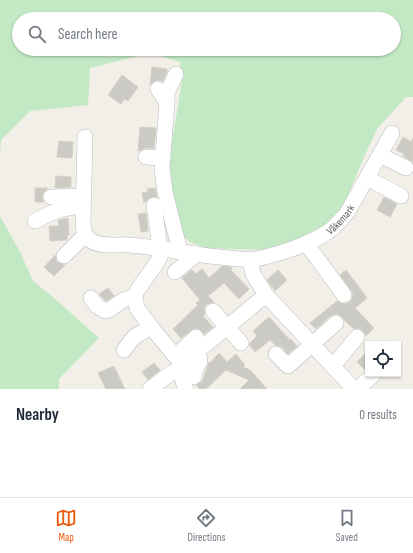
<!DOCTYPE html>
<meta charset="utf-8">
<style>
:root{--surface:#fff;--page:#f6f6f7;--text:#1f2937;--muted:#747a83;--line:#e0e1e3;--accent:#ea580c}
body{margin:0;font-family:"Sofia Sans Condensed",sans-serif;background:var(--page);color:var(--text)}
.controls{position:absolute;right:12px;bottom:12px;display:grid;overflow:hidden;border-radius:0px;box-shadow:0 1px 3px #0004}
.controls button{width:36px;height:36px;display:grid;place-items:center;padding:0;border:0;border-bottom:1px solid var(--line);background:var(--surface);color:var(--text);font:20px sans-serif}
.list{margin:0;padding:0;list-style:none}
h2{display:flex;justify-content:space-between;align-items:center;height:52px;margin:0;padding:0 16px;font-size:17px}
h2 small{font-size:13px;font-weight:400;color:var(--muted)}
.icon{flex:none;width:22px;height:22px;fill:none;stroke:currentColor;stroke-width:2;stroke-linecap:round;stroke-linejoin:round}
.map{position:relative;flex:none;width:413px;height:389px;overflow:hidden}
.search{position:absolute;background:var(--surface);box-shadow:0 1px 3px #0004;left:12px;right:12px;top:12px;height:44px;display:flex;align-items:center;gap:10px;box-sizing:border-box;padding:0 14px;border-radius:22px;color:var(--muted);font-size:15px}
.sheet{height:108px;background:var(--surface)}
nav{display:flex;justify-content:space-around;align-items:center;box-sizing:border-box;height:56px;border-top:1px solid var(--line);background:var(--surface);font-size:11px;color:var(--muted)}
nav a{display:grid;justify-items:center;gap:2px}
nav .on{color:var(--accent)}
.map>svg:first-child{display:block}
.green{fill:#c3e9c4;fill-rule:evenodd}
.building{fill:#cccac4;stroke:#d6d1c5}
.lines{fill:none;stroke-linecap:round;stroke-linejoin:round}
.minor-casing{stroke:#b9bcc1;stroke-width:16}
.minor{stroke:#fff;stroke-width:15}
.labels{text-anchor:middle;stroke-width:3;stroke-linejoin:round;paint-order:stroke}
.street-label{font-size:11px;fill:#5e6268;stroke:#fff}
</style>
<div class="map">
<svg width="413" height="389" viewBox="0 0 413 389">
<rect width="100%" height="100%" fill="#f1efe7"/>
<!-- green -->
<g class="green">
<path d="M0,0H413V97H406L377,129L364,157L339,217L296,240L267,250L206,248L192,243L182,236L173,194L169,161L182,81L180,62L150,53L90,68L88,105L30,111L1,140L0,153ZM19,19H394V49H19Z"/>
<path d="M0,216L20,252L33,281L53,297L99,338L59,379V389H0Z"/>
</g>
<!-- building -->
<g class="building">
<path d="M152,67L167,69V72L163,81L157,80L153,82L150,85Z"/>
<path d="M122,75L138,87L128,101L124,99L121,104L108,95Z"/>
<path d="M140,127L156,128L154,148H146L138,151Z"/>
<path d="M403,137L411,142L413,138V162L403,156L404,154L396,150Z"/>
<path d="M59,141L73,142L72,158L57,157Z"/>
<path d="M56,176L71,177V187L55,188Z"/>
<path d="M35,188H48L43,193L42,198L44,202H35Z"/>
<path d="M155,188L157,197L149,198L144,203L142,193L148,192L147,189Z"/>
<path d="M384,197L397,204L390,217L377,210Z"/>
<path d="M146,213L148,231L141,232L138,214Z"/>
<path d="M68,218L69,235H67V240L50,241L49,226H59L58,220Z"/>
<path d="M55,255L57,262L65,265L54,276L44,267Z"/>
<path d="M222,266L231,267L232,268L231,270L249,289L239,299L224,283L208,296L214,302L207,304L204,308L205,314L203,316L213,327L204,334L199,329L194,328L181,338L173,329L198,305L196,303L200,300L182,278L192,270L196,274L202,269L209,278Z"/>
<path d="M278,270L287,280L275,291L267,280Z"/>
<path d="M346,270L367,298L355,308L374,328L366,336L362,330L358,328L354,329L345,321L342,317L338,314H335L330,316L316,329L310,323L337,301L341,303L345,304L350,302L352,299L353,294L351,290L340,275Z"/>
<path d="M108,288L114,296L106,301L99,294Z"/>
<path d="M269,317L290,340L291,339L297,346L288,354L282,347L275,345L270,340L255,352L250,346V343L257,336L253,331Z"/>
<path d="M368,351V367L365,370L357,362Z"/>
<path d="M219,353L227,362L236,354L245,365L243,367L250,370L267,389H240L249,380L226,370L206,389H200L196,385L202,382L209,362L210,363Z"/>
<path d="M154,363L160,370L148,380L142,372Z"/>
<path d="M114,366L119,377L125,389H106L98,373Z"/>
</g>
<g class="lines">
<defs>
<g id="minor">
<path d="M158,89L167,103L162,168L165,192L180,251"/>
<path d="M167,103V93L176,74"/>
<path d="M85,137L83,222C83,229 84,235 89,239C98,248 117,244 129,245C140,246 152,247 163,249"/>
<path d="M380,155L406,168"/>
<path d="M146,157L163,158"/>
<path d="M367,178L401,196"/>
<path d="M51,197L83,196"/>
<path d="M154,205L160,248"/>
<path d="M35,221C54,211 62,208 83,206"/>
<path d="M306,243L344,295"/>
<path d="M64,256L85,235"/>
<path id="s1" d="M250,260C271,257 312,244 329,231C336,226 341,219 347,213L392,133"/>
<path d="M175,272L197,254"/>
<path d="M91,298L97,306L105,311L109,310L123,300L135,296"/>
<path d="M213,311L241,343"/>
<path d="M124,350L134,337L151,327"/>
<path d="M276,354L288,366L336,323"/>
<path d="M175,356L196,337"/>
<path d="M182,364L266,295"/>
<path d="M333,366L357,337"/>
<path d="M194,377C193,365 206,365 196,352"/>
<path d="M150,389L171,373L181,369"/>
<path d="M186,389C182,381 180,373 182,364L151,327L137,308L135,296L137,291L158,261L163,249L209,256L250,260L253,274L266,295L354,389"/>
<path d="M358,389L374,374"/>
</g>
</defs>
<!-- minor casing -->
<use href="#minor" class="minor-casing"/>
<!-- minor -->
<use href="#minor" class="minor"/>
</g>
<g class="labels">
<!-- street labels -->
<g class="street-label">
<text dy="4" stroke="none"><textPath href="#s1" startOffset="101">Våkemark</textPath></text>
</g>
</g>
</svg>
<div class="controls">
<button><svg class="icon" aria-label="locate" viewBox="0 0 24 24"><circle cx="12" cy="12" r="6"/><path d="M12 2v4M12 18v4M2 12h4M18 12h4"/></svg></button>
</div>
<div class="search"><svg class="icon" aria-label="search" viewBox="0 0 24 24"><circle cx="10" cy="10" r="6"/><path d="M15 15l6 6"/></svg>Search here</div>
</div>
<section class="sheet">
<h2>Nearby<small>0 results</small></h2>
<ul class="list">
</ul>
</section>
<nav>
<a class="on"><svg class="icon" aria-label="map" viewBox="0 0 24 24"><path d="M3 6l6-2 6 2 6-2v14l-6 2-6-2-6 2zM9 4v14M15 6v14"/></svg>Map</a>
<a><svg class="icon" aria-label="directions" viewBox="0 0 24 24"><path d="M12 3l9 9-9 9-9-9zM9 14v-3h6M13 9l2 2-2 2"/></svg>Directions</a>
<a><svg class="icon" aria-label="saved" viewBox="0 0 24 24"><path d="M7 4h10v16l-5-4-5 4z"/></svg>Saved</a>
</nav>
